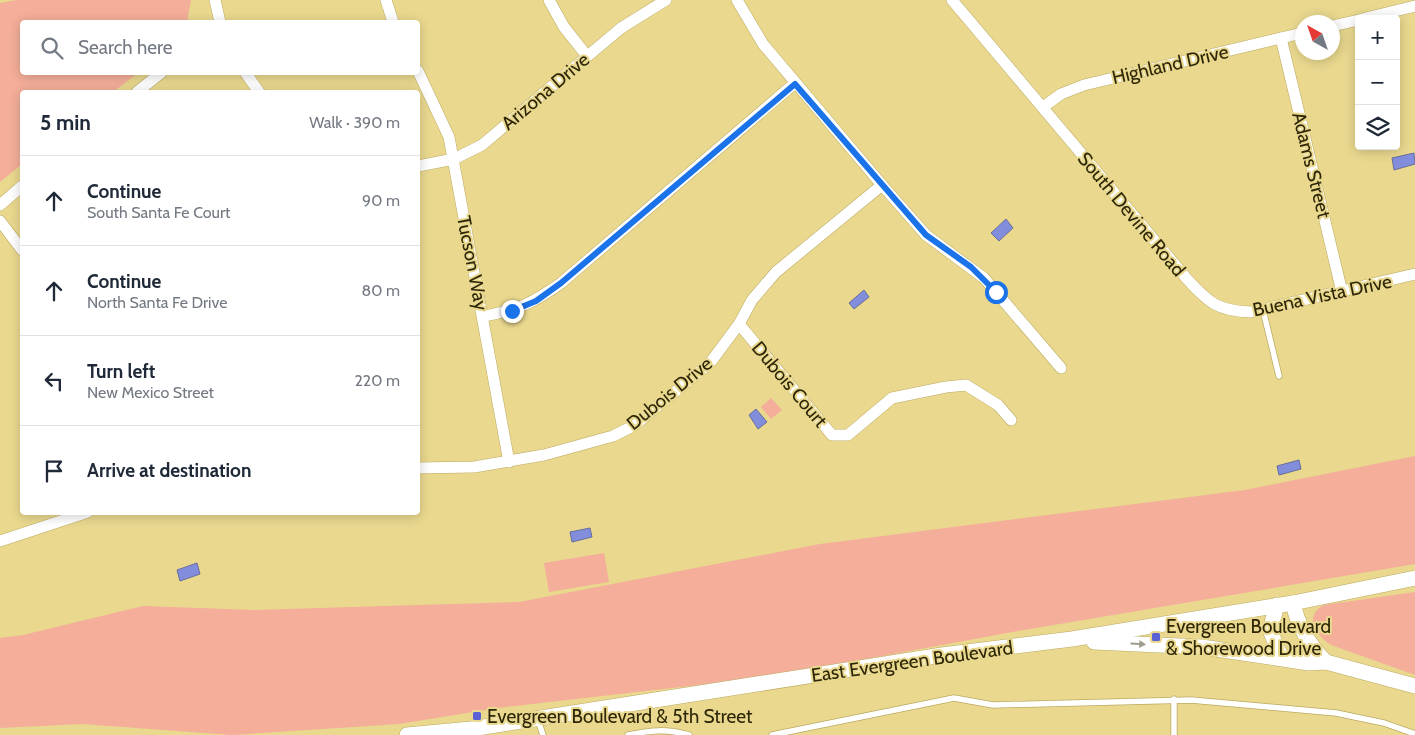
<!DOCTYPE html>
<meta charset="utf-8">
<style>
:root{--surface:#fff;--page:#f6f6f7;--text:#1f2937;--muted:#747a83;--line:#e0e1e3}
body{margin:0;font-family:Cabin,sans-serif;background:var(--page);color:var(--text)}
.controls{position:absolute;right:15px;top:15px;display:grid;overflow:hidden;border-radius:5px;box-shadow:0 2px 12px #0003}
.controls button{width:45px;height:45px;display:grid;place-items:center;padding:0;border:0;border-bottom:1px solid var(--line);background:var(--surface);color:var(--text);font:25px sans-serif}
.compass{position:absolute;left:1295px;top:15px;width:45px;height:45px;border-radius:50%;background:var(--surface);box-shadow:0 2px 12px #0003;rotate:320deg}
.stop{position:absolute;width:15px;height:15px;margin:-11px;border:4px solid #1a73e8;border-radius:50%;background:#fff}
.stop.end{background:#1a73e8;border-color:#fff;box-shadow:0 1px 5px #0008}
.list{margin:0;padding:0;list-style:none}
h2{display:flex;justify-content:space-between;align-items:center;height:65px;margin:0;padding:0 20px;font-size:21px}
h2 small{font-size:16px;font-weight:400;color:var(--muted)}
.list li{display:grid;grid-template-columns:32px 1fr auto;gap:15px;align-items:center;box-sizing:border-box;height:90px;padding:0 20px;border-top:1px solid var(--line)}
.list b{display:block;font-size:19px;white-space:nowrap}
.list p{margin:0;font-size:16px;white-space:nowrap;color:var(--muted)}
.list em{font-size:16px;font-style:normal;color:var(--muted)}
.icon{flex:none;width:28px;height:28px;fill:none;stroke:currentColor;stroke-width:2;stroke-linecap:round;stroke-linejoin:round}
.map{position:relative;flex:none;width:1415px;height:735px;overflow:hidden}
.search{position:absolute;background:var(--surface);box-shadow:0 2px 12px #0003;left:20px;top:20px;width:400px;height:55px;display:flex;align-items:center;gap:12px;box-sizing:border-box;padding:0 18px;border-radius:5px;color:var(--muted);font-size:19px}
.panel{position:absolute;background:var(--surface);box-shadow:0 2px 12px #0003;left:20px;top:90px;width:400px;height:425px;border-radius:5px}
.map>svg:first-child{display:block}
.green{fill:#f4ae9a}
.water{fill:#828ddc;stroke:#686e9c}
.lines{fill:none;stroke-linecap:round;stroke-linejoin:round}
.service-casing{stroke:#bbaa61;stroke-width:7}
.minor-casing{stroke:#bbaa61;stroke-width:12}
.tertiary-casing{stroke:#bbaa61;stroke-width:16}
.service{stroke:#fff;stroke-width:5.5}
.minor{stroke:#fff;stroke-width:11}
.tertiary{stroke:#fff;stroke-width:15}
.oneway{fill:#a09d8f}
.route{stroke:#1a73e8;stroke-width:6}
.poi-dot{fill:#5b60d7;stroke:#e9d88e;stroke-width:2}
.labels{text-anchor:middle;stroke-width:4;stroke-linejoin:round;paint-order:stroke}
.street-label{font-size:19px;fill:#2d2607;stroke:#e9d88e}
.poi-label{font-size:19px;fill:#2d2607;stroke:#e9d88e;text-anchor:start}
</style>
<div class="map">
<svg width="1415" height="735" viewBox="0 0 1415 735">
<rect width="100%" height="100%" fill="#e9d88e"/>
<!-- green -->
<g class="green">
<path d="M17,0H191L187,22H22V72L138,73L113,92H22V164L0,182V3Z"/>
<path d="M771,398L782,410L771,419L761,407Z"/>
<path d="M1415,456V564L1024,630L768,677L498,708L399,724L232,735L82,724L0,728V638L23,635L143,606L254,610L519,602L820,544L1245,490Z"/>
<path d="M604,553L609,582L549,592L544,563Z"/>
<path d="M1415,592V675L1331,645C1316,636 1303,615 1324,605Z"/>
</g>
<!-- water -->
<g class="water">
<path d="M1414,153L1415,164L1394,170L1392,158Z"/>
<path d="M1006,219L1013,228L999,241L991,233Z"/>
<path d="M864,290L869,297L854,309L849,303Z"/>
<path d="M756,409L767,422L758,429L749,415Z"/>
<path d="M1299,460L1301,469L1279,475L1277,466Z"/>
<path d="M590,528L592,537L572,542L570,532Z"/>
<path d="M197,563L200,574L180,581L177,570Z"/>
</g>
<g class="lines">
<defs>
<g id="service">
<path d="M1263,310L1279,376"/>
<path d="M538,720L543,735"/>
<path d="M628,735C650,730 668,729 689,735"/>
<path d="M772,735L954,698L993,705L1191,700L1336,713L1384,723L1415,734"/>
<path d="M1174,735V699"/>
</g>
<g id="minor">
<path d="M215,0L220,22"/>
<path d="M386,0L393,22"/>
<path d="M549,0L564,27L587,56"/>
<path d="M737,0L763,44L882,185L926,235L984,278L1061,368"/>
<path d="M952,0L1187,279C1209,303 1218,311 1251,312L1415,274"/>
<path d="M1362,19L1415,6"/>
<path d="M1332,26L1359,20"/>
<path d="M1281,38L1342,292"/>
<path d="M418,71L449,137L509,462"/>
<path d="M245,72L259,92"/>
<path d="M137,92L162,72"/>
<path d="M1043,107L1061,94L1084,85L1302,33"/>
<path d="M418,166L454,159L482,145L621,28L666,0"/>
<path d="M0,205L22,186"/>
<path d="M0,221L22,250"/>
<path d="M484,316C518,310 533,303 561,283L795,83"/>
<path d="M739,324L832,435H848L892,398L946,387L966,385L998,405L1011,420"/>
<path d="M418,468L474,467L544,455L613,436L635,425L710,363L739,324L752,300L776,272L882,185"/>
<path d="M0,541L88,512"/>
</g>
<g id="tertiary">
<path d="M1293,603C1298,627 1309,645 1326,662"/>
<path d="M1277,605L1270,630L1281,657"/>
<path d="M1094,642L1202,647L1309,663L1326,662L1415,686"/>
<path d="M407,735L471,729L942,655L1072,639L1293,603L1415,578"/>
</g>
</defs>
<!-- service casing -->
<use href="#service" class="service-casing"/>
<!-- minor casing -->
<use href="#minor" class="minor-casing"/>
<!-- tertiary casing -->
<use href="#tertiary" class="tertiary-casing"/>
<!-- service -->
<use href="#service" class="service"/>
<!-- minor -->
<use href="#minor" class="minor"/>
<!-- tertiary -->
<use href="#tertiary" class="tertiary"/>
</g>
<!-- one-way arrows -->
<defs><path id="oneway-solid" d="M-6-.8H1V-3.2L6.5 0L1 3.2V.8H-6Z" transform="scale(1.25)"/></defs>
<use class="oneway" href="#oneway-solid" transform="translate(1138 644) rotate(3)"/>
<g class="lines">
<!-- route -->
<path class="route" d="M512,311L536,301L561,283L795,84L926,235L971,267L996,292"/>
</g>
<!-- markers -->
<g class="poi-dot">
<rect x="1151" y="632" width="10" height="10" rx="2.5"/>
<rect x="472" y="711" width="10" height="10" rx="2.5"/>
</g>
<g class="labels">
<!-- street labels -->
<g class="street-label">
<text transform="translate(1170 64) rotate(-13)" y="7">Highland Drive</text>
<text transform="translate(545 91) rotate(-40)" y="7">Arizona Drive</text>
<text transform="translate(1312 165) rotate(76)" y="7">Adams Street</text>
<text transform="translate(1132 214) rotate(50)" y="7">South Devine Road</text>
<text transform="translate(473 263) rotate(79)" y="7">Tucson Way</text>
<text transform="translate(1322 295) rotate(-12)" y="7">Buena Vista Drive</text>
<text transform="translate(790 384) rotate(50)" y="7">Dubois Court</text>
<text transform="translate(669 393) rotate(-39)" y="7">Dubois Drive</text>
<text transform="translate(912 661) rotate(-8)" y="7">East Evergreen Boulevard</text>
</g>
<!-- poi labels -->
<g class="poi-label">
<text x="1166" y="633">Evergreen Boulevard<tspan x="1166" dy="22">&amp; Shorewood Drive</tspan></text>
<text x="487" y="723">Evergreen Boulevard &amp; 5th Street</text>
</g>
</g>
</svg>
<div class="controls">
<button>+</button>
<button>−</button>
<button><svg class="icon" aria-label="layers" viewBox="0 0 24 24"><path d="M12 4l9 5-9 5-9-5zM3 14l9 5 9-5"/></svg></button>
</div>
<svg class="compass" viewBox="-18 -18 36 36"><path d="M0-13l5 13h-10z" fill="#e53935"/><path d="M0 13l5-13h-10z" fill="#747a83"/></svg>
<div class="stop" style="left:996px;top:292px"></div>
<div class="stop end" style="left:512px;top:311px"></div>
<div class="search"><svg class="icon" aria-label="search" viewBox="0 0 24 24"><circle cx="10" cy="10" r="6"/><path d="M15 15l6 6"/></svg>Search here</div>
<section class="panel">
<h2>5 min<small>Walk · 390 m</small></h2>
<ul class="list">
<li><svg class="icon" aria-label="ahead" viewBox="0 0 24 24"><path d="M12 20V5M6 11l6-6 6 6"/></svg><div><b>Continue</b><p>South Santa Fe Court</p></div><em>90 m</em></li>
<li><svg class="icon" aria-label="ahead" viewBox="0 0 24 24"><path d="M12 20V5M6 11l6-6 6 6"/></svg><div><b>Continue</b><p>North Santa Fe Drive</p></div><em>80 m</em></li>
<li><svg class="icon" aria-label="left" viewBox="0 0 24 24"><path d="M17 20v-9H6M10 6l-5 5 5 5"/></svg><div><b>Turn left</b><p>New Mexico Street</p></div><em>220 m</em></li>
<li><svg class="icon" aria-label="arrive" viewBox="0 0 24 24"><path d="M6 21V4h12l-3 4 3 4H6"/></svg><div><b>Arrive at destination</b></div></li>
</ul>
</section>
</div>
